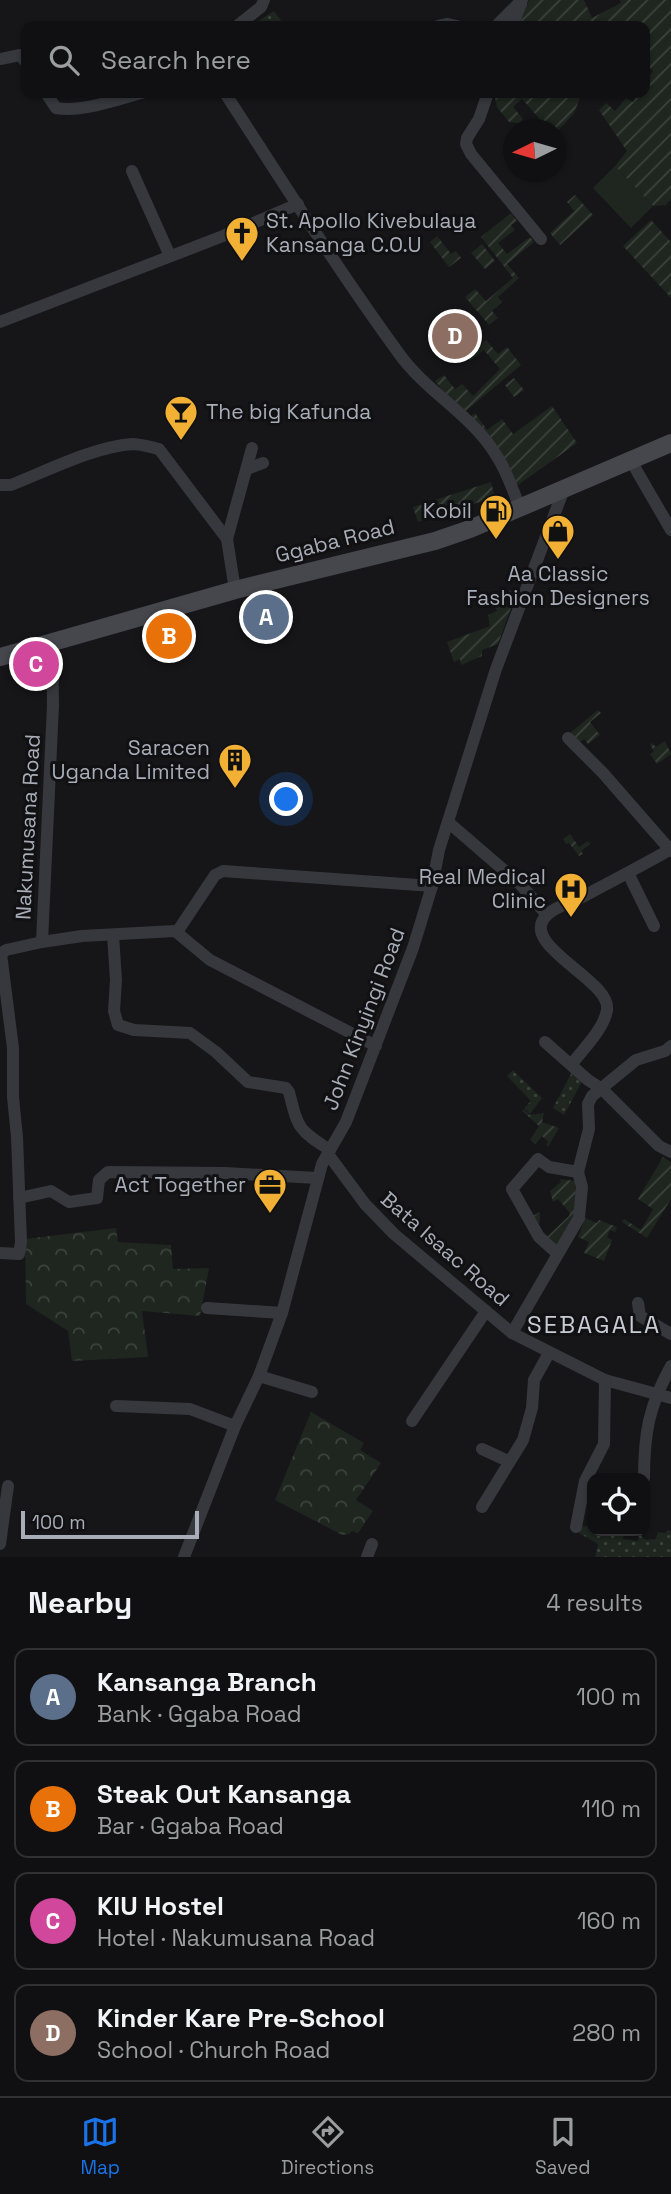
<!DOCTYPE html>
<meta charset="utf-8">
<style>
:root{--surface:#101012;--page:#1e1e20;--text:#f1f3f6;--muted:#9c9d9f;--line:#303032;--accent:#1a73e8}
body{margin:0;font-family:"Space Grotesk",sans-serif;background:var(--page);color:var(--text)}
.controls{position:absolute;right:21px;bottom:21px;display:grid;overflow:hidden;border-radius:14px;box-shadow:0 2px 5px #0004}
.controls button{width:63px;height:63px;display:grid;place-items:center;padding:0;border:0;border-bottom:2px solid var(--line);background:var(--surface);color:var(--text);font:35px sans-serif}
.compass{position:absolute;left:503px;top:119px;width:63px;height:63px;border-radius:50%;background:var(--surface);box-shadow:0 2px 5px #0004;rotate:265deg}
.scale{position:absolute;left:21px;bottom:18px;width:178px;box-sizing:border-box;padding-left:7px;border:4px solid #a8adb8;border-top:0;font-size:19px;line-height:24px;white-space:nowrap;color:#a8adb8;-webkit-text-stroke:5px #111113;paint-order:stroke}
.you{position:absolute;left:287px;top:800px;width:24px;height:24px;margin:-18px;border:5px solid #fff;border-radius:50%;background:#1a73e8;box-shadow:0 0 0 10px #1a73e833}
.badge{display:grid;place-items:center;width:46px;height:46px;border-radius:50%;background:var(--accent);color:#fff;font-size:23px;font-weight:700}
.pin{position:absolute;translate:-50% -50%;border:4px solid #fff;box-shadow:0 2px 7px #0006}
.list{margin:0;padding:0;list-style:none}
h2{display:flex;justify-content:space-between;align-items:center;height:91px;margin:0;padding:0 28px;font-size:30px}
h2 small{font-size:23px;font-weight:400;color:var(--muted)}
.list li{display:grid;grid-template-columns:46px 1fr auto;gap:21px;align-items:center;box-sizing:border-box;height:98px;margin:0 14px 14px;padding:0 14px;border:2px solid var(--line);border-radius:14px}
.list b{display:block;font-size:26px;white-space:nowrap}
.list p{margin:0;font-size:23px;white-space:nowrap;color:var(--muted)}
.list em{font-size:23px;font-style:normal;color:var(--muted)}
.icon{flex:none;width:38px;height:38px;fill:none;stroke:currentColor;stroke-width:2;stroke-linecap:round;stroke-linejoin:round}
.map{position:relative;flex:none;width:671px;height:1557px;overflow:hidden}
.search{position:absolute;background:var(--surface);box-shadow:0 2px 5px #0004;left:21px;right:21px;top:21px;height:77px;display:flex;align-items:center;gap:18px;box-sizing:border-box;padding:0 24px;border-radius:14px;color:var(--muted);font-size:26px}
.sheet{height:539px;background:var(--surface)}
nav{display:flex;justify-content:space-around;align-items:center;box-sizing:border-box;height:98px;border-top:2px solid var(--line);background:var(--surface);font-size:19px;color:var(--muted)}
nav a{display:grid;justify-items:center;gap:4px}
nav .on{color:var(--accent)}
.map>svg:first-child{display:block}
.grass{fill:url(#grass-dots)}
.forest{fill:url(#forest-crowns)}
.garden{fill:url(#garden-furrows)}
.pitch{fill:#1e261f}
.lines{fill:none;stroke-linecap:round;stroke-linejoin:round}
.minor{stroke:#37383d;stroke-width:12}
.secondary{stroke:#45474d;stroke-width:18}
.labels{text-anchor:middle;stroke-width:6;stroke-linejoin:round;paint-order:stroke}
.poi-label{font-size:21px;fill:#a8adb8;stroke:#111113;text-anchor:end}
.street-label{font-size:21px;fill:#a8adb8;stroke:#111113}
.quarter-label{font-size:24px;letter-spacing:2px;fill:#c9ccd4;stroke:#111113}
</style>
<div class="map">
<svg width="671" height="1557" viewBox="0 0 671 1557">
<defs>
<pattern id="grass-dots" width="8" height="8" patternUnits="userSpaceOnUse" patternTransform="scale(1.75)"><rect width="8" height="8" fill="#1e261f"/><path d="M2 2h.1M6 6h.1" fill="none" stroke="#3c433d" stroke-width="1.8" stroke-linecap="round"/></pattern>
<pattern id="forest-crowns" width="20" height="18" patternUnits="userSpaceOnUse" patternTransform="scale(1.75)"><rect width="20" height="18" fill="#1e261f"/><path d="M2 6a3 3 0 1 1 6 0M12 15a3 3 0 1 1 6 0" fill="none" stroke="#3c433d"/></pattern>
<pattern id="garden-furrows" width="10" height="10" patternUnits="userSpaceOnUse" patternTransform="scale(1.75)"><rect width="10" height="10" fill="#1e261f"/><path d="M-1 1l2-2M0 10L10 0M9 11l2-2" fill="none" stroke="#3c433d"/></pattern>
</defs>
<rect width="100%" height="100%" fill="#161618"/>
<!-- grass -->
<g class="grass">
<path d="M274,11L285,26H259L257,22Z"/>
<path d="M513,1070L542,1098L530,1114L524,1108L531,1101L507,1076Z"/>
<path d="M572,1072L584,1078L564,1115L553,1108Z"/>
<path d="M588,1526L590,1531L600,1534L603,1531H624L623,1539L638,1541L639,1531L642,1537L646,1540L656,1539L658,1532L665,1533L668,1530L671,1531V1557H595L598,1544L579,1533V1527Z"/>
</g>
<!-- forest -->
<g class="forest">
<path d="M116,1228L118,1242L171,1245L173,1269L209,1268L200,1316L142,1311L148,1357L72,1361L68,1331L26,1304L25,1239Z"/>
<path d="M311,1412L364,1443L360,1450L381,1463L356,1500L373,1511L358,1533L352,1531L349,1534L342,1535L275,1500Z"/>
</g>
<!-- garden -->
<g class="garden">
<path d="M529,0H584L592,18L621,3L620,0H671V199L666,205L653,206L615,166L627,151L599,110L606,103L615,111L626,98L633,102L639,93H645V84L653,71L645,65V26H518Z"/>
<path d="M494,93H582L574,113L556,133V130L539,129L534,123L539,118L522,99L513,107L523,119L519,123L509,122L497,107Z"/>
<path d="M575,195L593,215L560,245L550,233L574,211L567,202Z"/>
<path d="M511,213L517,221L511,225L515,230L498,243L507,254L530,237L534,242L507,264L519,278L498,297L502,302L492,311L498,318L489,325L465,297L475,289L486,301L513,278L481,237Z"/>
<path d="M651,220L671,242V298L623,246Z"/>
<path d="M437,236L451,254L456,251L461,258L449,267L430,242Z"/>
<path d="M482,244L495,261L485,269L471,253Z"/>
<path d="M486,340L498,354L507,347L521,365L462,414L435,381L444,375L455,389L462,384L473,396L500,369L484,350L470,361L466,356Z"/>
<path d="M514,378L524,390L514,397L505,385Z"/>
<path d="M552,406L577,443L518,485L471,416L475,413L487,430L502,419L513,434Z"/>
<path d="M491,482L495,497L418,522L413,507Z"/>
<path d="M510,590L515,597L498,644L482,650V656L461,665L460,659L454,662L447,642L490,626L488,615L497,611L494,605L504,600L502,595Z"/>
<path d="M598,710L601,713L590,722L600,735L588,744L584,739L579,743L570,733Z"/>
<path d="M665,741L671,754L657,764L650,754L654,751L650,745L652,743L656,747Z"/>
<path d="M570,834L579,847L588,841L590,844L581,851L583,854L579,856L569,843L566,844L563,839Z"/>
<path d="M524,1109L530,1115L544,1113L542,1122L559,1128L548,1147L546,1145L548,1142L542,1136L535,1144L530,1140L539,1126L522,1111Z"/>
<path d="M663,1157L671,1162V1199L647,1238L622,1222L624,1219L641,1230L653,1209L638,1199Z"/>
<path d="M560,1179L575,1181L577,1212L558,1247L553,1248L538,1235L531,1217L540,1212V1220L537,1227L548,1236L569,1216L570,1213L558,1199L553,1202L550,1191L561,1182Z"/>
<path d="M585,1218L597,1223L599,1220L617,1227L615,1232L610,1230L607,1237L612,1240L604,1261L584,1253L589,1242L578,1237Z"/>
</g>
<!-- pitch -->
<path class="pitch" d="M615,166L653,206L631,228L593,188Z"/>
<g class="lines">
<!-- minor -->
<g class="minor">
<path d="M237,26L261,7L264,0"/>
<path d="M438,26L448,24L457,26"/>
<path d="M496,26L522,0"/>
<path d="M512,26L521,4"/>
<path d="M0,59L20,55L26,62"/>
<path d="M46,93L56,108C81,113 117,99 142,93"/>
<path d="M225,93C282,181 338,270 400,355C427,392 473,416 496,455C507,471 513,491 520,508"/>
<path d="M488,93L479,119L467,138L466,144L471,154L541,239"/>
<path d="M132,171L170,256"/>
<path d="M0,322L223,236L298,204"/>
<path d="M631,461L671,530"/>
<path d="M247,469L263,463"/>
<path d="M0,485H11C47,471 93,447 132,444C141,444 150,447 159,449L227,539"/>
<path d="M235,590L227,539L252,448"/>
<path d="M52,641L53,705L42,942L82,936L175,931L210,960L376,1046"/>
<path d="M568,738L603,773L671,851"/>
<path d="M448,822L521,885L547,915"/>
<path d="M628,873L654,926"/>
<path d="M177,932L215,875L223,871L432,886"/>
<path d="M113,935L116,980L114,1011L118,1025L134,1030L190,1033L216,1052L248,1082L286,1088L289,1092C298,1128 298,1130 330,1150"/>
<path d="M545,1042L588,1080L602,1089L659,1146L671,1152"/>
<path d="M572,1064C583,1049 604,1029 607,1010C612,980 516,945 547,915C557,905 574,902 586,895C614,880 643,865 671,849"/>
<path d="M328,1154L365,1204L394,1234L512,1333L605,1380L671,1398"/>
<path d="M578,1172L589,1129L588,1104L592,1096L636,1060L665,1051L671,1046"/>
<path d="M19,1198L51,1191L69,1202L97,1198L99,1180L108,1172L225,1173L317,1178"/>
<path d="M0,1253L19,1254L21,1242L17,1137L13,1097V1048L1,954L6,950L42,942"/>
<path d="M638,1303L640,1316L671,1334"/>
<path d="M207,1308L282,1313"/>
<path d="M512,1333L579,1218L582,1187L578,1172L549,1167L538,1159L512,1189L539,1237L558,1254"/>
<path d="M259,1376L312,1392"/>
<path d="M116,1406L190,1409L235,1426"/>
<path d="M412,1421L486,1311"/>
<path d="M482,1449L508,1461"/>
<path d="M644,1478C644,1433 649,1406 671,1366"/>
<path d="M482,1507L523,1440L532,1408L534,1380L549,1353"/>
<path d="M576,1527L585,1481L604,1444L605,1380"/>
<path d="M0,1544L8,1486"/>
<path d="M184,1557L235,1426L259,1376L282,1313L322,1164L346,1122L413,948L432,886L439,850L496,669L564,489"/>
<path d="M367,1557L372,1544"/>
</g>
<!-- secondary -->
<path class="secondary" d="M0,657L235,590L435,541L470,529L671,443"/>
</g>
<!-- icons -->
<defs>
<symbol id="church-pin" viewBox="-11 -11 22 30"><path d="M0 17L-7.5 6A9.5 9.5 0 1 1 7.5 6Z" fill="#f2b134" stroke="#111113"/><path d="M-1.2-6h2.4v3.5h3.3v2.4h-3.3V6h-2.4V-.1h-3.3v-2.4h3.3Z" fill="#111"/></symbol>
<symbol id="bar-pin" viewBox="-11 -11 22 30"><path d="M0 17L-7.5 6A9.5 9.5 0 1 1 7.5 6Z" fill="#f2b134" stroke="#111113"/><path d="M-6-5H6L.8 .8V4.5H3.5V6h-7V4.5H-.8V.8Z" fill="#111"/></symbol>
<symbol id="fuel-pin" viewBox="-11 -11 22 30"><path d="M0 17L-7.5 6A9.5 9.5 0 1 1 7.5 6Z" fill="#f2b134" stroke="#111113"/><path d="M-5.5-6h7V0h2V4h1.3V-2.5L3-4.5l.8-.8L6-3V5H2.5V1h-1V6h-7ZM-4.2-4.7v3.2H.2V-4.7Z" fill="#111"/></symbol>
<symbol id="shop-pin" viewBox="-11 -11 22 30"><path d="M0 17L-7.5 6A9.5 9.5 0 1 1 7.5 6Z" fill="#f2b134" stroke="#111113"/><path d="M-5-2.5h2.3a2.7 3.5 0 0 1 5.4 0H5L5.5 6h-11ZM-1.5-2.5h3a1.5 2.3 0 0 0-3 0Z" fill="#111"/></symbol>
<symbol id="building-pin" viewBox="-11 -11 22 30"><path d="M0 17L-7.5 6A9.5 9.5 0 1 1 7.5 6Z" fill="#f2b134" stroke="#111113"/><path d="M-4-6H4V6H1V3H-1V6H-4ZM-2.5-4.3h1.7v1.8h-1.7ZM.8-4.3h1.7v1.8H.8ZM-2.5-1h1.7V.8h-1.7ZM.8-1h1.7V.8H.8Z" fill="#111"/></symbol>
<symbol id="hospital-pin" viewBox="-11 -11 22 30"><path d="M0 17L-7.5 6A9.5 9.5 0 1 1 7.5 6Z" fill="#f2b134" stroke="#111113"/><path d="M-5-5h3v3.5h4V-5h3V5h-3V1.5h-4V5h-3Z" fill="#111"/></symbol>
<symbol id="office-pin" viewBox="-11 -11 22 30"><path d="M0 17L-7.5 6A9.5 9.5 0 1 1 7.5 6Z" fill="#f2b134" stroke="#111113"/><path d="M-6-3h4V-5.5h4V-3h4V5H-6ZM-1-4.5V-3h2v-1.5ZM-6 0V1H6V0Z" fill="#111"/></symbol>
</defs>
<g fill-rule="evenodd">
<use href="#church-pin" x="223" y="214" width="38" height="52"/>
<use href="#bar-pin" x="162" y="393" width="38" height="52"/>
<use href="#fuel-pin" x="477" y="492" width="38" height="52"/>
<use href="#shop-pin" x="539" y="512" width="38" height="52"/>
<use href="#building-pin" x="216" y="741" width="38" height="52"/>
<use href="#hospital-pin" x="552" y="870" width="38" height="52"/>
<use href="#office-pin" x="251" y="1166" width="38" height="52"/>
</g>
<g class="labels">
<!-- poi labels -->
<g class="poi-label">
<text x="266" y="228" text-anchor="start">St. Apollo Kivebulaya<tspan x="266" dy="24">Kansanga C.O.U</tspan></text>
<text x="206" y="419" text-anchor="start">The big Kafunda</text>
<text x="472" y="518">Kobil</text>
<text x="558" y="581" text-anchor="middle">Aa Classic<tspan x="558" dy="24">Fashion Designers</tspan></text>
<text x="210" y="755">Saracen<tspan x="210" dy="24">Uganda Limited</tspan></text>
<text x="546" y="884">Real Medical<tspan x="546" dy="24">Clinic</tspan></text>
<text x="246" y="1192">Act Together</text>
</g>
<!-- street labels -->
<g class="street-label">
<text transform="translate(335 541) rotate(-14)" y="7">Ggaba Road</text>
<text transform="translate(28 827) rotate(-87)" y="7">Nakumusana Road</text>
<text transform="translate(364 1019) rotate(-69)" y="7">John Kinyingi Road</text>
<text transform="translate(445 1249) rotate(41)" y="7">Bata Isaac Road</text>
</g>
<!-- quarter labels -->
<g class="quarter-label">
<text x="594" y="1333">SEBAGALA</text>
</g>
</g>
</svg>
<div class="controls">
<button><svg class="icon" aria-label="locate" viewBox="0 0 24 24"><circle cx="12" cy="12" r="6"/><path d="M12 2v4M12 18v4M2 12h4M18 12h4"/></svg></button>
</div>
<svg class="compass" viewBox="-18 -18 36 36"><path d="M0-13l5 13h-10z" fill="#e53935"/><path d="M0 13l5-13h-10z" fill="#9c9d9f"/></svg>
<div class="scale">100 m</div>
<div class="you"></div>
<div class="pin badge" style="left:266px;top:617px;background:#5c6f8a">A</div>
<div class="pin badge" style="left:169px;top:636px;background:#e8710a">B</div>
<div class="pin badge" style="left:36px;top:664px;background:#d1479c">C</div>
<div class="pin badge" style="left:455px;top:336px;background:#8d6e63">D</div>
<div class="search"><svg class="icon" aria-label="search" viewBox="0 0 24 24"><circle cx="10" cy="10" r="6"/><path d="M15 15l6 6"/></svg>Search here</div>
</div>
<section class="sheet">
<h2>Nearby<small>4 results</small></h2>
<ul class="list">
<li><span class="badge" style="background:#5c6f8a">A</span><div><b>Kansanga Branch</b><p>Bank · Ggaba Road</p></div><em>100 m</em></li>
<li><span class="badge" style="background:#e8710a">B</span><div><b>Steak Out Kansanga</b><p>Bar · Ggaba Road</p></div><em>110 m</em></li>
<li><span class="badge" style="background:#d1479c">C</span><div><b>KIU Hostel</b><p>Hotel · Nakumusana Road</p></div><em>160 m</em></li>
<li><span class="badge" style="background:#8d6e63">D</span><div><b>Kinder Kare Pre-School</b><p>School · Church Road</p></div><em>280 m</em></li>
</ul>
</section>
<nav>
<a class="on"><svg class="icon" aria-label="map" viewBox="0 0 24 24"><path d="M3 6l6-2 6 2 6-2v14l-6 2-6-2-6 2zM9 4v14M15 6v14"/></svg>Map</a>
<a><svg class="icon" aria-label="directions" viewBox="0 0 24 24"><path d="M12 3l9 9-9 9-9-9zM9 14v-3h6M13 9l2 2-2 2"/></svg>Directions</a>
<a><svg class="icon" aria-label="saved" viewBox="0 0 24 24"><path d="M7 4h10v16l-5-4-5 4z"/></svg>Saved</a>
</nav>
